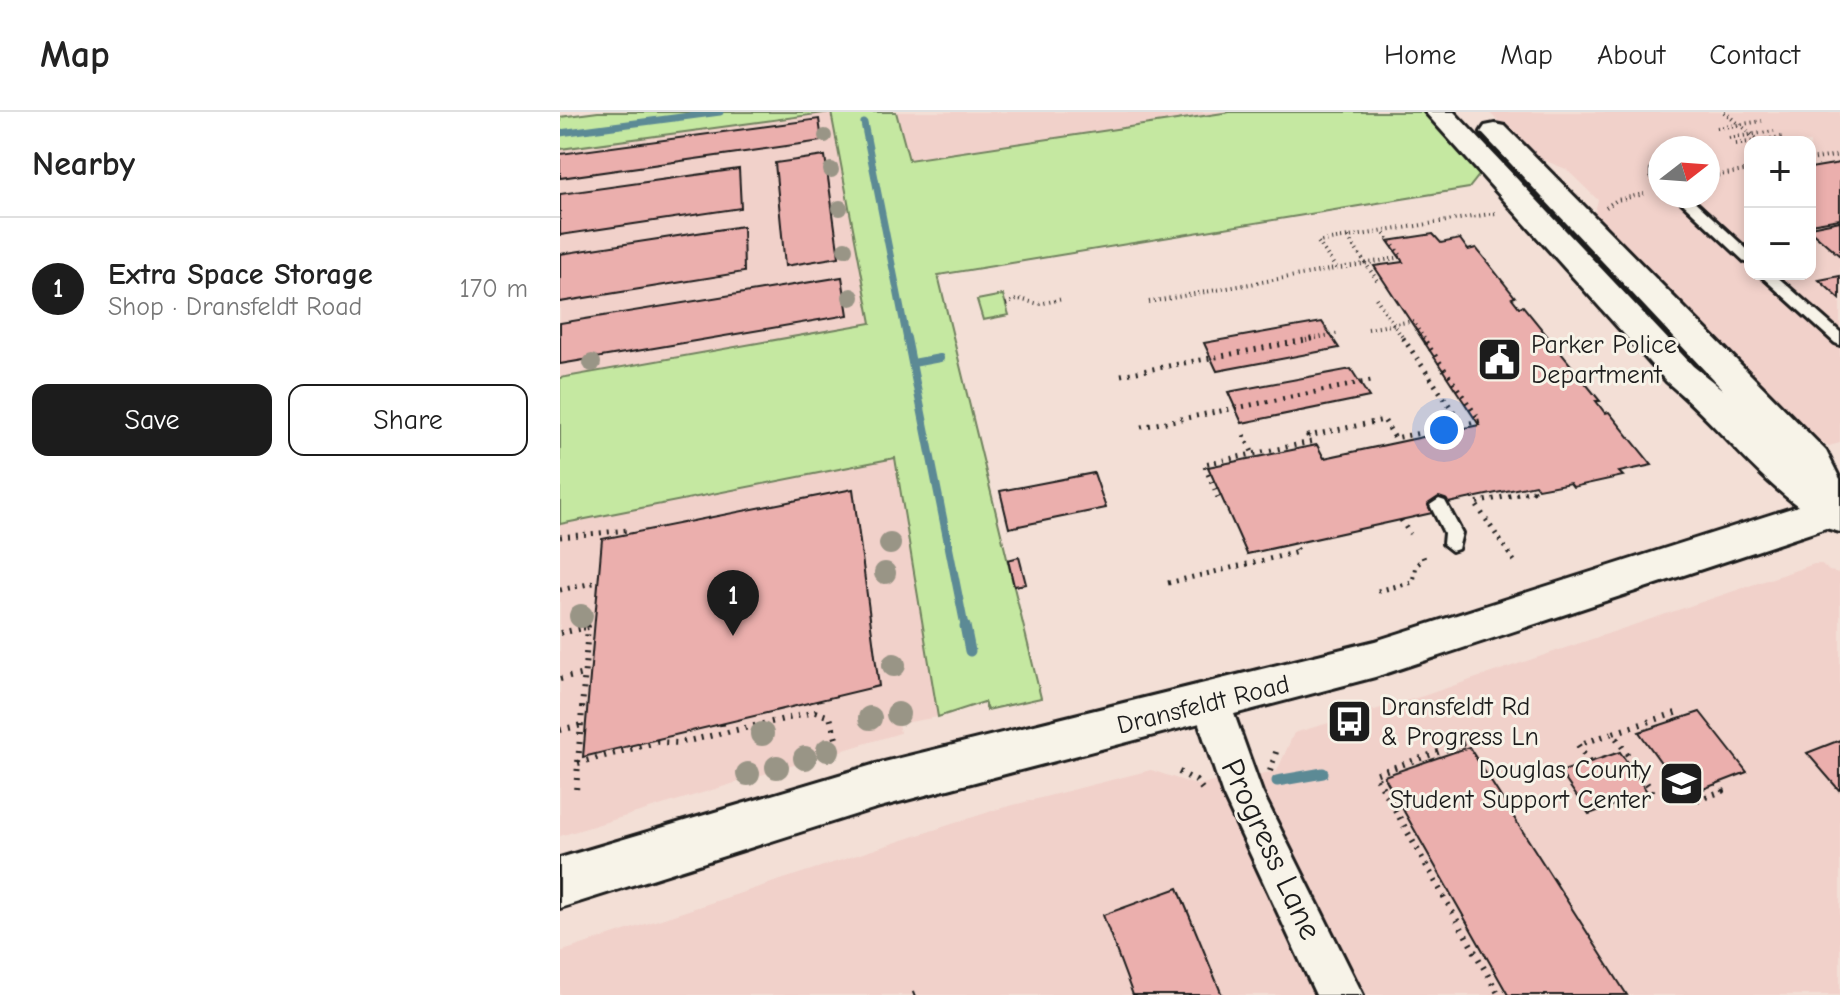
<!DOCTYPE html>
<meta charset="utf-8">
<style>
:root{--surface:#fff;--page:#f2f2f2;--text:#222;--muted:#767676;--line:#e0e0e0;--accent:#1c1c1c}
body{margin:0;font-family:"Comic Neue",sans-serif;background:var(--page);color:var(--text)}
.controls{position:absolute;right:24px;top:24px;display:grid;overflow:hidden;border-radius:16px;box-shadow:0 4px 12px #0003}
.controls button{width:72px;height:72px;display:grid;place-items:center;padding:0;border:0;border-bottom:2px solid var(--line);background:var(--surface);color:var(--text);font:40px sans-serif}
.compass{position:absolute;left:1088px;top:24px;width:72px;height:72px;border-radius:50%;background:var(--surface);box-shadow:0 4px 12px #0003;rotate:73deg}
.you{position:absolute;left:884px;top:318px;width:28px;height:28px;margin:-20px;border:6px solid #fff;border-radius:50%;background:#1a73e8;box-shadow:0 0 0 12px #1a73e833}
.badge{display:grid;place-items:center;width:52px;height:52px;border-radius:50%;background:var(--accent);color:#fff;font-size:26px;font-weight:700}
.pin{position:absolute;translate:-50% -66px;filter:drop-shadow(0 2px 4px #0008)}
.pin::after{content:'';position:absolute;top:42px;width:28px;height:24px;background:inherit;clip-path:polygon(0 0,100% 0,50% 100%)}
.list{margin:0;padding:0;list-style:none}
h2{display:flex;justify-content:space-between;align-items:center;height:104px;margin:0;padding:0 32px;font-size:34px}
h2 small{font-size:26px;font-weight:400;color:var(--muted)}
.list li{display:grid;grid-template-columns:52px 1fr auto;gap:24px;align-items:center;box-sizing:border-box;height:144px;padding:0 32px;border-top:2px solid var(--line)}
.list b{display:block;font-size:30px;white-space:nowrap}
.list p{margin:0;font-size:26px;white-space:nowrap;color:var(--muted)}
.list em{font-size:26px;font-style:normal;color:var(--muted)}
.actions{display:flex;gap:16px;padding:24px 32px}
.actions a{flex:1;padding:18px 0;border:2px solid var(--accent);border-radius:16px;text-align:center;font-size:28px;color:var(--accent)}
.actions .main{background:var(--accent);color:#fff}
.map{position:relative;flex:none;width:1280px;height:883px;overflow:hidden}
header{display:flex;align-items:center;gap:48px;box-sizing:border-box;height:112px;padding:0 40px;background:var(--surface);border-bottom:2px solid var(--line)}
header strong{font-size:38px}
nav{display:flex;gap:44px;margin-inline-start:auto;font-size:28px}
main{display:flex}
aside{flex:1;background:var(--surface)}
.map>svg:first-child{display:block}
.built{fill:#f1d1ca;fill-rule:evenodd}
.green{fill:#c5e8a1;stroke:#70825e;stroke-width:2}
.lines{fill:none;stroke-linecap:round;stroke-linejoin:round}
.stream-far2{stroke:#5c8a95;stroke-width:7}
.stream-far1{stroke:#5c8a95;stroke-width:8}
.stream{stroke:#5c8a95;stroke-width:11}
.building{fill:#ebafad;stroke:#1c1c1c;stroke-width:2}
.service-casing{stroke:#1c1c1c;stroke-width:6}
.minor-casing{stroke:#1c1c1c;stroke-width:6}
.tertiary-casing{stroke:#1c1c1c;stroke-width:6}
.path-far2{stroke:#1c1c1c;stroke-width:4;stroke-dasharray:1 4;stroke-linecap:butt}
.path-far1{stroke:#1c1c1c;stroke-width:5;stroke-dasharray:2 6;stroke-linecap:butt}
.path{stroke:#1c1c1c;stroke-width:6;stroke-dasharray:2 7;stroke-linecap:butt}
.service{fill:#f7f3e8;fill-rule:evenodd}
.minor{fill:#f7f3e8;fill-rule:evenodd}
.tertiary{fill:#f7f3e8;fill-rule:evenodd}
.tree{fill:#999586}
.labels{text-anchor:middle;stroke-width:6;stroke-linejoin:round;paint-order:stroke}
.poi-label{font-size:26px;fill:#1c1c1c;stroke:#f7f3e8;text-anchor:start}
.street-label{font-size:26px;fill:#1c1c1c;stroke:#f7f3e8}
.near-street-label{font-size:32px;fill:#1c1c1c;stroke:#f7f3e8}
</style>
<header>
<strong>Map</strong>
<nav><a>Home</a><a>Map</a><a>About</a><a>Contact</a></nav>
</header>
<main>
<aside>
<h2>Nearby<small></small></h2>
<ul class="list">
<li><span class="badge">1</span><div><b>Extra Space Storage</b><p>Shop · Dransfeldt Road</p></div><em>170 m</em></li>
</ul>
<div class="actions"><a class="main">Save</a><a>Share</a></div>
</aside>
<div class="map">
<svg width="1280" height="883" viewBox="0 0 1280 883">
<rect width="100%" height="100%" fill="#f3dfd6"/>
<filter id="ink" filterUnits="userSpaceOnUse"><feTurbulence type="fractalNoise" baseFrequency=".0125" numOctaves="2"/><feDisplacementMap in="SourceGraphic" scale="16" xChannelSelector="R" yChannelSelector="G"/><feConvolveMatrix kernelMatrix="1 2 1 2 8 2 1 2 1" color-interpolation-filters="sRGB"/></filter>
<g filter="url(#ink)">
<!-- built -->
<g class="built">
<path d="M271,0L311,211L378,605L338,612L340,621L0,724V37Z"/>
<path d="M336,0H670L348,48Z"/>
<path d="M929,0H1280V331L1269,334L1247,322L1034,104L1038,88L1006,57L971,43ZM1190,30H1250V162H1190ZM1100,36H1148V84H1100Z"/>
<path d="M1254,452H1262L1269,459L1280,461V883H0V840L438,697L496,682L591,658L636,673L717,659L734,621L860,585Z"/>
</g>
<!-- green -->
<g class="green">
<path d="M38,0H336L349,48L670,0H867L920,62L909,76L378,163L481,586L427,598L424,590L378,605L335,346L0,412V266L311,211L271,0L0,37V5Z"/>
<path d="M443,183L449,203L423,208L417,188Z"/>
</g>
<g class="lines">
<!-- stream-far2 -->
<g class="stream-far2">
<path d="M304,11L347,228"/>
<path d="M0,21L160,0"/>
</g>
<!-- stream-far1 -->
<g class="stream-far1">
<path d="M347,226L405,516"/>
<path d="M353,251L380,246"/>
</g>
<!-- stream -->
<g class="stream">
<path d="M405,514L410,539"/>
<path d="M717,669L763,661"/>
</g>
</g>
<!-- building -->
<g class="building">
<path d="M259,7L262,29L0,66V42Z"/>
<path d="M265,44L279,145L225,154L215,51Z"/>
<path d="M1280,51V107L1250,112V56Z"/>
<path d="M179,57L181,96L0,123V82Z"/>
<path d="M1280,109V144L1250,118V115Z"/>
<path d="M183,114L184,160L0,190V142Z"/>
<path d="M873,122L881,131L900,127L908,138L916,136L955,185L952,186L959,195L963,194L1040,289H1036L1045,301L1049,300L1092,353L1059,360L1063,364L1013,375L1010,371L978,377L975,373L869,395L872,401L687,442L648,355L757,333L764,346L919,313L814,154L843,150L828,129Z"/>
<path d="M1280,164V187L1259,168Z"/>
<path d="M282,165L288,203L0,252V211Z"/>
<path d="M762,210L779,236L657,259L644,231Z"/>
<path d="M791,257L809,285L682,311L668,280Z"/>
<path d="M534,361L546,396L449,416L440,379Z"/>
<path d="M293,377L319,574L23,645L42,427Z"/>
<path d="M459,445L466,472L454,474L448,448Z"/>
<path d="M1140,600L1187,660L1125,684L1079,620Z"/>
<path d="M1280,628V677L1279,678L1247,641Z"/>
<path d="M909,635L1067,883H948L824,664Z"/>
<path d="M1060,640L1088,681L1029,702L1000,660Z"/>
<path d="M618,776L662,883H573L543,803Z"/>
</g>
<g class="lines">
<defs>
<g id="service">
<path d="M1092,58H1100V69L1092,64Z"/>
<path d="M1115,84H1129L1190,140V151L1185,150Z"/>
<path d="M1199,162H1214L1280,220V233L1275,231Z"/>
<path d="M879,387L885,389L902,421L898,437L892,439L883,432L884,421L870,393Z"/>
</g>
<path id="minor" d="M650,572L663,577L669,588L702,680L803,883H756L663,683L631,588L637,577Z"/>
<path id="tertiary" d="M865,0H894L1133,254L1163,278L921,20L925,14L935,12L945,14L1266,339L1280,367V420L1266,416L815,565L316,696L0,796V746L316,652L815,529L1238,394C1190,358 1154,309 1107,270Z"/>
</defs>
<!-- service casing -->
<use href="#service" class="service-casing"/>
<!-- minor casing -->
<use href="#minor" class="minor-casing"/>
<!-- tertiary casing -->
<use href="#tertiary" class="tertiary-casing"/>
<!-- path-far2 -->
<g class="path-far2">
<path d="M1164,0L1201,30"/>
<path d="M1157,16L1202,9"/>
<path d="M1169,26L1214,19"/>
<path d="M1176,32L1222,25"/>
<path d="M1250,48L1280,43"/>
<path d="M1148,65L1190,58"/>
<path d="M1046,95L1057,88L1084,82"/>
<path d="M788,126L817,168"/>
<path d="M776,156L758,130L936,101"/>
<path d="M816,186L844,228"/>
<path d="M589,190L842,145L823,120"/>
<path d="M446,192L459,187L479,192L503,187"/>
<path d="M808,217L852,209L865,228"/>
<path d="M746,228L780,221"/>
</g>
<!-- path-far1 -->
<g class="path-far1">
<path d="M843,226L902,312"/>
<path d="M561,263L756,226"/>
<path d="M581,315L811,269"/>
<path d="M684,323L693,342"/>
<path d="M658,386L644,352L751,330L748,324L824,308L835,326L920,309L863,226"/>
<path d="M841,408L850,422"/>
<path d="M0,425L68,418V421"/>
<path d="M954,449L915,391L973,379L969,374"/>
<path d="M608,471L738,440L733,432"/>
<path d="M0,478L38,470"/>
<path d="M818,479L853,470L856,453L864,447L862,442"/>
<path d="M23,516H28"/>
</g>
<!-- path -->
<g class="path">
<path d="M0,521L28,515L16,679"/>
<path d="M0,567L24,562"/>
<path d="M162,612L163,620"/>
<path d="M0,618L26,612"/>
<path d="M904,631L815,662L939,883"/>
<path d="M1029,650L1018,633L1053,621"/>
<path d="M18,651L97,630L119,631L255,600L270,605L277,630"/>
<path d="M710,659L717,637"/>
<path d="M619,660L636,669L643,678"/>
<path d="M1079,687L1094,682L1053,621L1119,600"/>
<path d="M1137,688L1163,679L1157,671"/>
<path d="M353,883L358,881"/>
</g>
<!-- service -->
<use href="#service" class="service"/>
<!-- minor -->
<use href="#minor" class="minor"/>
<!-- tertiary -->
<use href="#tertiary" class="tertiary"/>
</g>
<!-- trees -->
<g class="tree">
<circle cx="265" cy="24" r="7"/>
<circle cx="271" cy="58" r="8"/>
<circle cx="280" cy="96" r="8"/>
<circle cx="285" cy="137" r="8"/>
<circle cx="291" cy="185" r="9"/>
<circle cx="32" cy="251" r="9"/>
<circle cx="330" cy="432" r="11"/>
<circle cx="325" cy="461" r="11"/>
<circle cx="21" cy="504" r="12"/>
<circle cx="334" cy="553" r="12"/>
<circle cx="338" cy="602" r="12"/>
<circle cx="310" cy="606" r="12"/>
<circle cx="202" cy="622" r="12"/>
<circle cx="268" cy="638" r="12"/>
<circle cx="245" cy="646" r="12"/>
<circle cx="217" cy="655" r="12"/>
<circle cx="188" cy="662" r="12"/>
</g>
</g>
<!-- icons -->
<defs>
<symbol id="civic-square" viewBox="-11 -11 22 22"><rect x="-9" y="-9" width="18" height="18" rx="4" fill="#1c1c1c" stroke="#f7f3e8"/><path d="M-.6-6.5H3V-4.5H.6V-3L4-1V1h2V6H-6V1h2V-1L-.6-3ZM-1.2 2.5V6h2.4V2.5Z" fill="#fff"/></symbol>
<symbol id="bus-square" viewBox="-11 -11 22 22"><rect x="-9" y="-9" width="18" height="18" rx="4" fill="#1c1c1c" stroke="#f7f3e8"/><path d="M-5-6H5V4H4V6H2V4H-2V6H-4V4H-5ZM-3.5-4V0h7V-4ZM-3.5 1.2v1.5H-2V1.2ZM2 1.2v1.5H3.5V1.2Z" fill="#fff"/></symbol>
<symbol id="school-square" viewBox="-11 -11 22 22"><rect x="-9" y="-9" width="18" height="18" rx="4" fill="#1c1c1c" stroke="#f7f3e8"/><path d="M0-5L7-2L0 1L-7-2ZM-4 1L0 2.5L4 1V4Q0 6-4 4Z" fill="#fff"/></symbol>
</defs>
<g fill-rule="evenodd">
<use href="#civic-square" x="914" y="222" width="51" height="51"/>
<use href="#bus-square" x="764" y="584" width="51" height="51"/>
<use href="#school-square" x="1096" y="646" width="51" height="51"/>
</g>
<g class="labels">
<!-- poi labels -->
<g class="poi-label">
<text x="971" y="241">Parker Police<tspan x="971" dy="30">Department</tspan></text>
<text x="821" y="603">Dransfeldt Rd<tspan x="821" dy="30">&amp; Progress Ln</tspan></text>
<text x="1091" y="666" text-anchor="end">Douglas County<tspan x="1091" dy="30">Student Support Center</tspan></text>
</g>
<!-- street labels -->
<g class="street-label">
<text transform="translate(643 592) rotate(-14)" y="9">Dransfeldt Road</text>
</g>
<!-- near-street labels -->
<g class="near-street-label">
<text transform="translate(712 737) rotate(65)" y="11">Progress Lane</text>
</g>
</g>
</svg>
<div class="controls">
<button>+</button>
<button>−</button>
</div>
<svg class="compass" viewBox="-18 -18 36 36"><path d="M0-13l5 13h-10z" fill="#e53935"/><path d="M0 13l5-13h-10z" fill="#767676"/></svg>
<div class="you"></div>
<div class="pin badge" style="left:173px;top:524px">1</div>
</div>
</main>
